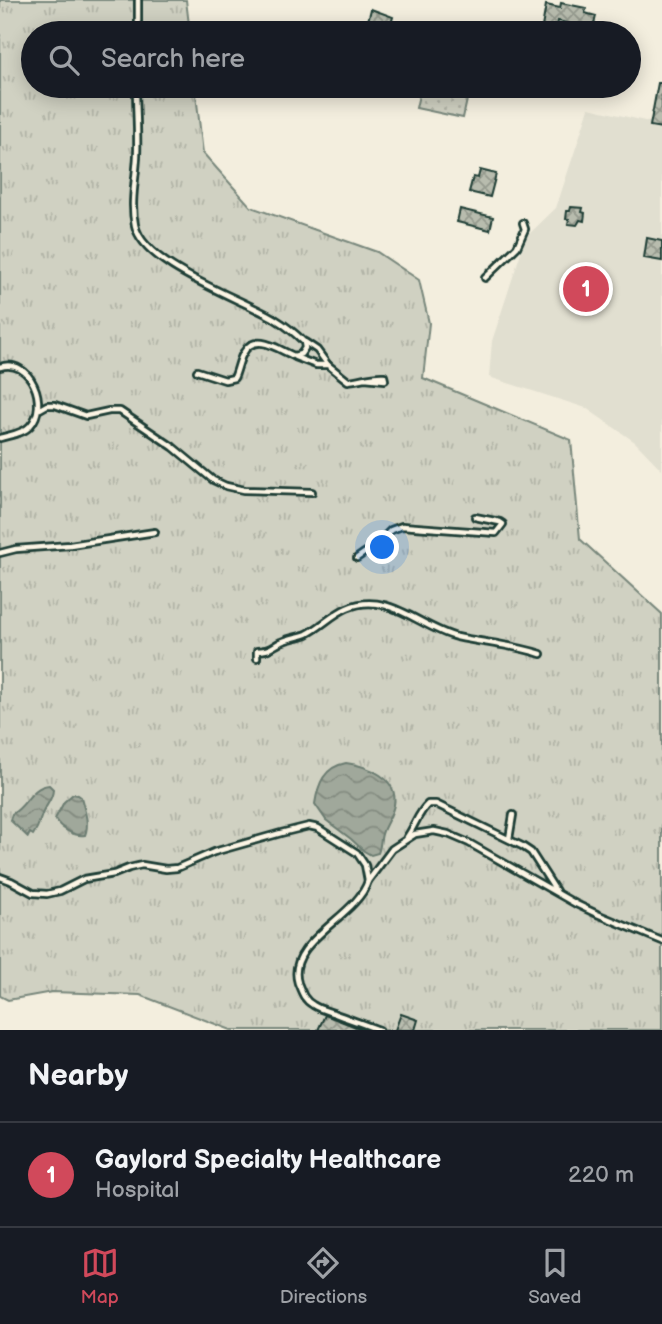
<!DOCTYPE html>
<style>
:root{--surface:#171b24;--page:#20242c;--text:#f1f3f6;--muted:#9ea1a6;--line:#363941;--accent:#d1495b}
body{margin:0;font-family:"Balsamiq Sans",sans-serif;background:var(--page);color:var(--text)}
.you{position:absolute;left:383px;top:548px;width:24px;height:24px;margin:-18px;border:5px solid #fff;border-radius:50%;background:#1a73e8;box-shadow:0 0 0 10px #1a73e833}
.badge{display:grid;place-items:center;width:46px;height:46px;border-radius:50%;background:var(--accent);color:#fff;font-size:23px;font-weight:700}
.pin{position:absolute;translate:-50% -50%;border:4px solid #fff;box-shadow:0 2px 7px #0006}
.list{margin:0;padding:0;list-style:none}
h2{display:flex;justify-content:space-between;align-items:center;height:91px;margin:0;padding:0 28px;font-size:30px}
h2 small{font-size:23px;font-weight:400;color:var(--muted)}
.list li{display:grid;grid-template-columns:46px 1fr auto;gap:21px;align-items:center;box-sizing:border-box;height:105px;padding:0 28px;border-top:2px solid var(--line)}
.list b{display:block;font-size:26px;white-space:nowrap}
.list p{margin:0;font-size:23px;white-space:nowrap;color:var(--muted)}
.list em{font-size:23px;font-style:normal;color:var(--muted)}
.icon{flex:none;width:38px;height:38px;fill:none;stroke:currentColor;stroke-width:2;stroke-linecap:round;stroke-linejoin:round}
.map{position:relative;flex:none;width:662px;height:1030px;overflow:hidden}
.search{position:absolute;background:var(--surface);box-shadow:0 4px 18px #0003;left:21px;right:21px;top:21px;height:77px;display:flex;align-items:center;gap:18px;box-sizing:border-box;padding:0 24px;border-radius:38px;color:var(--muted);font-size:26px}
.sheet{height:196px;background:var(--surface)}
nav{display:flex;justify-content:space-around;align-items:center;box-sizing:border-box;height:98px;border-top:2px solid var(--line);background:var(--surface);font-size:19px;color:var(--muted)}
nav a{display:grid;justify-items:center;gap:4px}
nav .on{color:var(--accent)}
.map>svg:first-child{display:block}
.built{fill:#e1dfd0}
.grass{fill:url(#grass-tufts);stroke:#78877b;stroke-width:2}
.park{fill:url(#park-dots);stroke:#78877b;stroke-width:2}
.water{fill:url(#water-waves);stroke:#6c7d72;stroke-width:2}
.building{fill:url(#building-cross-hatch);stroke:#1f3d34;stroke-width:2}
.lines{fill:none;stroke-linecap:round;stroke-linejoin:round}
.lane-casing{stroke:#1f3d34;stroke-width:10}
.lane{stroke:#fcf5e5;stroke-width:4.5}
</style>
<div class="map">
<svg width="662" height="1030" viewBox="0 0 662 1030">
<defs>
<pattern id="grass-tufts" width="24" height="20" patternUnits="userSpaceOnUse" patternTransform="scale(1.75)"><rect width="24" height="20" fill="#d0d1c2"/><path d="M3 7l-1-3M5 7V3M7 7l1-3M15 17l-1-3M17 17v-4M19 17l1-3" fill="none" stroke="#b2b4a7"/></pattern>
<pattern id="park-dots" width="8" height="8" patternUnits="userSpaceOnUse" patternTransform="scale(1.75)"><rect width="8" height="8" fill="#d0d1c2"/><path d="M2 2h.1M6 6h.1" fill="none" stroke="#b2b4a7" stroke-width="1.8" stroke-linecap="round"/></pattern>
<pattern id="water-waves" width="16" height="10" patternUnits="userSpaceOnUse" patternTransform="scale(1.75)"><rect width="16" height="10" fill="#a0a89b"/><path d="M0 5q4-4 8 0t8 0" fill="none" stroke="#828a7f"/></pattern>
<pattern id="building-cross-hatch" width="8" height="8" patternUnits="userSpaceOnUse" patternTransform="scale(1.75)"><rect width="8" height="8" fill="#b8bcae"/><path d="M0 0l8 8M0 8l8-8" fill="none" stroke="#959a8e"/></pattern>
</defs>
<rect width="100%" height="100%" fill="#f3eede"/>
<filter id="ink" filterUnits="userSpaceOnUse"><feTurbulence type="fractalNoise" baseFrequency=".0143" numOctaves="2"/><feDisplacementMap in="SourceGraphic" scale="14" xChannelSelector="R" yChannelSelector="G"/><feConvolveMatrix kernelMatrix="1 2 1 2 8 2 1 2 1" color-interpolation-filters="sRGB"/></filter>
<g filter="url(#ink)">
<!-- built -->
<path class="built" d="M589,108L662,125V470L635,442L586,408L489,377L492,341L526,237L556,208Z"/>
<!-- grass -->
<path class="grass" d="M0,0H186L190,33H33V86H195L203,153L251,207L377,252L419,280L429,323L423,378L571,440L580,539L662,614V1030H231L140,995L52,992L8,1000L0,996Z"/>
<!-- park -->
<path class="park" d="M421,86H470L463,118L416,108Z"/>
<!-- water -->
<g class="water">
<path d="M346,763C368,766 399,778 394,805C392,815 386,823 383,831C380,838 381,846 378,853L371,855L364,851L351,839L326,820L315,804C318,784 324,767 346,763Z"/>
<path d="M49,785L53,789C53,799 47,804 43,812C39,821 40,825 33,835L30,833L28,837L10,820L12,814C27,806 30,787 49,785Z"/>
<path d="M73,794L78,795L81,797C84,809 90,823 85,835C74,837 60,828 55,819L64,802Z"/>
</g>
<!-- building -->
<g class="building">
<path d="M561,3L586,8L585,13L596,16L592,33H578L579,26L558,21L556,30L542,27L546,5L560,8Z"/>
<path d="M371,9L393,17L388,33H374L377,23L368,21Z"/>
<path d="M658,83H662V128L650,126Z"/>
<path d="M480,170L496,174L490,197L469,192L473,177L478,178Z"/>
<path d="M571,207L583,208L582,212L585,213L584,221L580,220L577,225L568,224L569,219H566L567,211H570Z"/>
<path d="M460,209L493,217L490,230L457,222Z"/>
<path d="M647,238L662,241V261L644,258Z"/>
<path d="M401,1014L418,1020L415,1030H395Z"/>
<path d="M325,1015L351,1025L363,1030H318Z"/>
</g>
<g class="lines">
<defs>
<g id="lane">
<path d="M138,0V33"/>
<path d="M136,86C136,109 138,133 137,156C136,178 130,203 135,225C143,266 241,298 275,319C285,325 295,333 304,342L305,348L301,354L294,356C279,350 256,332 244,352C239,359 238,370 234,378L225,380L197,371"/>
<path d="M485,278L517,247L525,229L523,223"/>
<path d="M305,342L317,350L328,365"/>
<path d="M295,357L316,365H328L348,381C361,380 371,375 384,376L385,380L365,378"/>
<path d="M0,367C30,357 50,405 30,426C23,434 9,435 0,438"/>
<path d="M40,409L47,405H55L86,416L109,411H120L173,447L213,480L226,486L244,490L312,492"/>
<path d="M0,553L16,549L70,545L155,532"/>
<path d="M357,558L377,544L391,530L402,526L496,533L503,524L500,522L475,517"/>
<path d="M257,658V651C271,650 270,648 281,642C290,638 299,637 307,634C321,627 333,614 347,608C388,590 420,628 457,637C485,643 514,645 541,654"/>
<path d="M407,837C415,826 418,813 428,804H436L522,846L531,852L556,891"/>
<path d="M509,839L513,815"/>
<path d="M0,877L11,881L33,893L47,894L60,891L84,879L114,874L129,868L142,865L166,869L177,868L214,852L281,833L309,826L318,828L357,853L365,865L368,881"/>
<path d="M379,1030C364,1024 348,1019 333,1013C327,1011 319,1009 313,1005C304,1000 302,993 298,983C285,942 357,917 368,881L392,849L415,834L434,831L448,834L469,843L576,904L597,914L662,941"/>
</g>
</defs>
<!-- lane casing -->
<use href="#lane" class="lane-casing"/>
<!-- lane -->
<use href="#lane" class="lane"/>
</g>
</g>
</svg>
<div class="you"></div>
<div class="pin badge" style="left:586px;top:289px">1</div>
<div class="search"><svg class="icon" aria-label="search" viewBox="0 0 24 24"><circle cx="10" cy="10" r="6"/><path d="M15 15l6 6"/></svg>Search here</div>
</div>
<section class="sheet">
<h2>Nearby<small></small></h2>
<ul class="list">
<li><span class="badge">1</span><div><b>Gaylord Specialty Healthcare</b><p>Hospital</p></div><em>220 m</em></li>
</ul>
</section>
<nav>
<a class="on"><svg class="icon" aria-label="map" viewBox="0 0 24 24"><path d="M3 6l6-2 6 2 6-2v14l-6 2-6-2-6 2zM9 4v14M15 6v14"/></svg>Map</a>
<a><svg class="icon" aria-label="directions" viewBox="0 0 24 24"><path d="M12 3l9 9-9 9-9-9zM9 14v-3h6M13 9l2 2-2 2"/></svg>Directions</a>
<a><svg class="icon" aria-label="saved" viewBox="0 0 24 24"><path d="M7 4h10v16l-5-4-5 4z"/></svg>Saved</a>
</nav>
